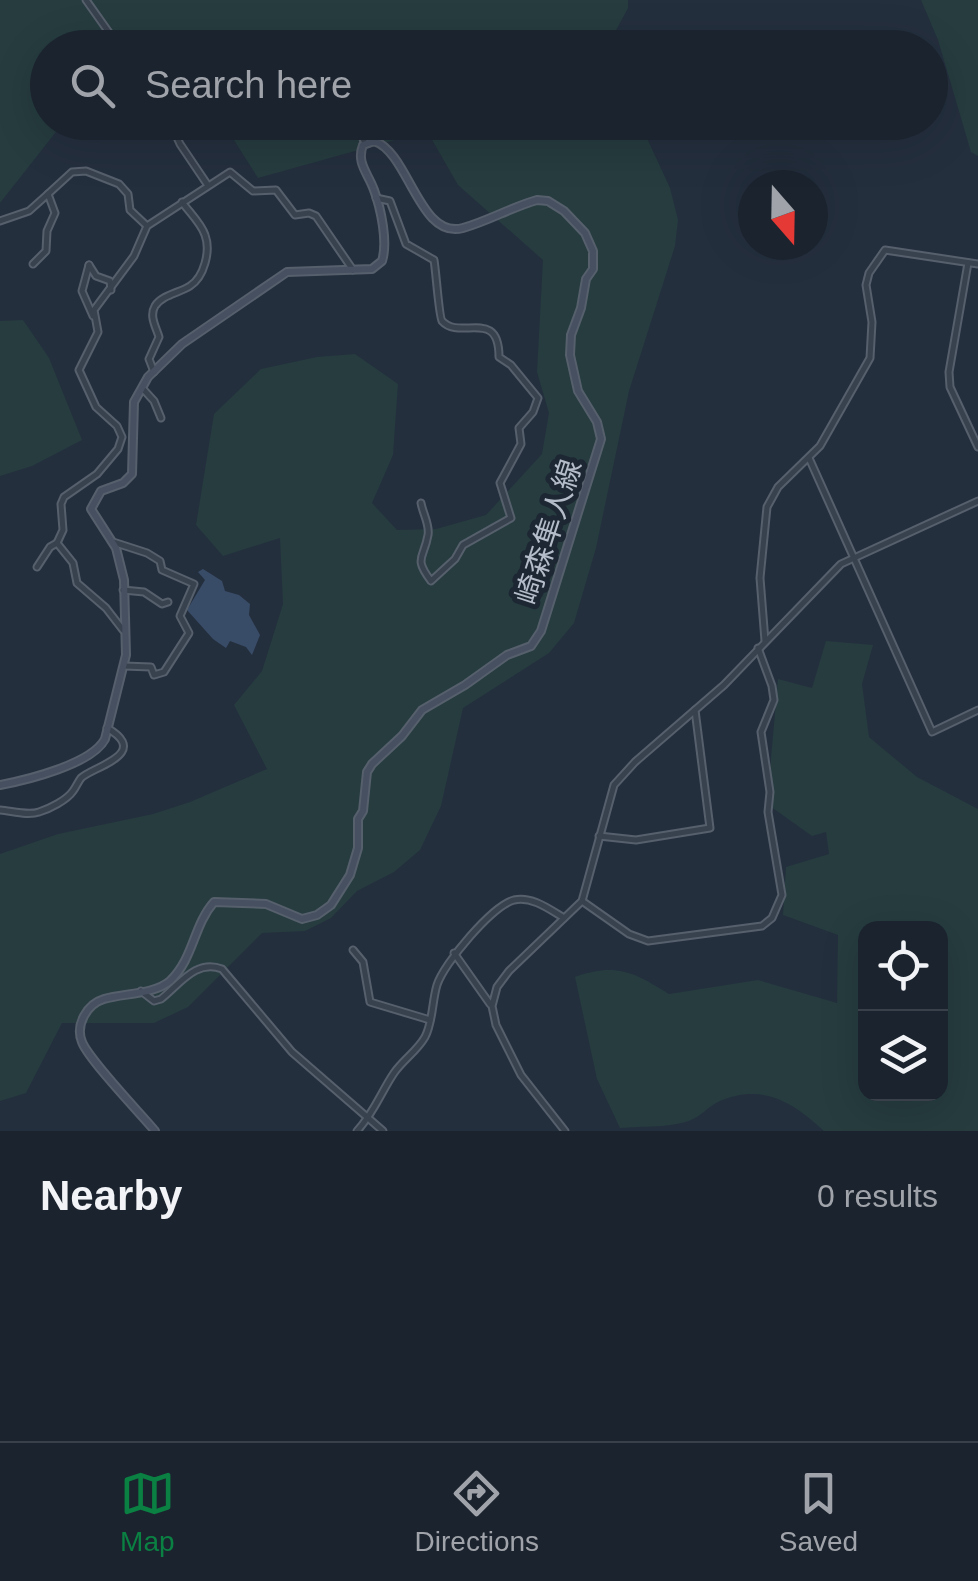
<!DOCTYPE html>
<meta charset="utf-8">
<style>
:root{--surface:#1b232e;--page:#242b36;--text:#f1f3f6;--muted:#a0a4aa;--line:#39404a;--accent:#0b8043}
body{margin:0;font-family:Arial,"Noto Sans JP",sans-serif;background:var(--page);color:var(--text)}
.controls{position:absolute;right:30px;bottom:30px;display:grid;overflow:hidden;border-radius:20px;box-shadow:0 10px 40px #0002}
.controls button{width:90px;height:90px;display:grid;place-items:center;padding:0;border:0;border-bottom:2px solid var(--line);background:var(--surface);color:var(--text);font:50px sans-serif}
.compass{position:absolute;left:738px;top:170px;width:90px;height:90px;border-radius:50%;background:var(--surface);box-shadow:0 10px 40px #0002;rotate:160deg}
.list{margin:0;padding:0;list-style:none}
h2{display:flex;justify-content:space-between;align-items:center;height:130px;margin:0;padding:0 40px;font-size:42px}
h2 small{font-size:32px;font-weight:400;color:var(--muted)}
.icon{flex:none;width:55px;height:55px;fill:none;stroke:currentColor;stroke-width:2;stroke-linecap:round;stroke-linejoin:round}
.map{position:relative;flex:none;width:978px;height:1131px;overflow:hidden}
.search{position:absolute;background:var(--surface);box-shadow:0 10px 40px #0002;left:30px;right:30px;top:30px;height:110px;display:flex;align-items:center;gap:25px;box-sizing:border-box;padding:0 35px;border-radius:55px;color:var(--muted);font-size:38px}
.sheet{height:310px;background:var(--surface)}
nav{display:flex;justify-content:space-around;align-items:center;box-sizing:border-box;height:140px;border-top:2px solid var(--line);background:var(--surface);font-size:28px;color:var(--muted)}
nav a{display:grid;justify-items:center;gap:5px}
nav .on{color:var(--accent)}
.map>svg:first-child{display:block}
.green{fill:#263c3f;fill-rule:evenodd}
.water{fill:#394c67}
.lines{fill:none;stroke-linecap:round;stroke-linejoin:round}
.minor-casing{stroke:#565f6c;stroke-width:9}
.secondary-casing{stroke:#565f6c;stroke-width:10}
.minor{stroke:#38414e;stroke-width:5}
.secondary{stroke:#465061;stroke-width:6}
.labels{text-anchor:middle;stroke-width:10;stroke-linejoin:round;paint-order:stroke}
.street-label{font-size:30px;fill:#b4bcc9;stroke:#1d2633}
</style>
<div class="map">
<svg width="978" height="1131" viewBox="0 0 978 1131">
<rect width="100%" height="100%" fill="#242f3e"/>
<!-- green -->
<g class="green">
<path d="M0,0H628V8L614,34L640,40L634,48H48V122L63,123L0,203Z"/>
<path d="M921,0H978V156L971,152L938,40Z"/>
<path d="M223,123H640L670,188L678,220L675,246L629,391L596,548L574,623L549,653L463,708L441,806L420,850L394,872L357,891L331,918L305,931L262,933L188,1007L154,1023H62L26,1093L0,1101V854L58,834L153,814L190,802L267,769L234,705L262,671L283,604L280,538L223,556L196,525L214,414L261,369L317,357L355,354L398,384L393,455L372,503L397,530L436,529L486,515L542,454L549,413L537,372L543,260L458,185L427,131L258,178Z"/>
<path d="M23,320L49,358L82,440L32,466L0,476V321Z"/>
<path d="M826,641L873,645L862,684L869,737L917,777L978,809V1131H824C793,1102 761,1082 718,1102C708,1107 701,1116 691,1120C672,1128 642,1126 620,1128L597,1079L575,977C616,962 635,973 669,994L758,980L837,1003L838,935L783,915L786,867L829,854L826,832L812,836L767,804L778,679L812,688ZM866,928H940V1094H866Z"/>
</g>
<!-- water -->
<path class="water" d="M203,569L222,581L225,591L239,595L250,604L249,615L260,635L252,655L246,647L230,641L226,648L213,639L187,610L205,580L198,572Z"/>
<g class="lines">
<defs>
<g id="minor">
<path d="M86,0L120,48"/>
<path d="M170,122L180,144L207,184"/>
<path d="M355,122L365,143"/>
<path d="M134,132L140,122"/>
<path d="M376,198L390,201L406,244L434,260C436,271 439,317 442,321C460,341 499,307 499,357L511,365L538,398L533,412L519,428L521,444L500,483L511,518L463,545L455,559L431,581C413,557 424,559 428,535C430,525 423,514 421,503"/>
<path d="M0,221L29,211L48,194"/>
<path d="M968,263L949,372L950,387L978,447"/>
<path d="M33,264L46,251L47,231L55,213L48,194L72,172L86,171L119,184L128,194L130,210L147,226"/>
<path d="M89,265L82,291L93,316"/>
<path d="M89,265L96,276L110,281L111,290"/>
<path d="M154,372L149,359L159,337C156,327 149,316 155,306C162,295 179,293 190,286C204,277 211,251 205,235C201,223 189,212 182,202"/>
<path d="M143,389L154,401L161,418"/>
<path d="M809,458L932,732L978,710"/>
<path d="M113,542L147,553L160,561L162,570L194,584L180,616L189,633L164,672L154,675L151,667L124,666"/>
<path d="M37,567L50,547L57,543"/>
<path d="M123,590L144,592L162,604L168,602"/>
<path d="M123,630L106,608L77,583L73,563L57,543L63,530L61,504L64,497L97,474L118,449L122,437L117,426L96,407L79,370L98,332L94,310L134,256L147,226L230,172L253,191L276,190L295,215L309,213L316,216L353,270"/>
<path d="M765,641L760,578L767,507L778,487L820,446L870,358L872,322L866,285L869,273L885,250L978,264"/>
<path d="M0,810C12,811 28,816 39,812C49,809 67,800 73,791C76,787 78,782 81,778C92,767 152,754 107,728"/>
<path d="M599,836L636,840L710,828L695,710"/>
<path d="M582,901L629,934L648,941L762,926L772,918L782,895L768,812L770,792L761,732L774,700L772,686L758,648"/>
<path d="M353,950L363,962L370,1002L430,1020"/>
<path d="M454,953L490,1004"/>
<path d="M141,991L154,1001L161,999C180,984 196,959 222,969L292,1052L383,1131"/>
<path d="M357,1131C374,1113 381,1092 394,1073C403,1060 417,1051 425,1037C433,1022 432,1001 437,985C444,963 492,906 514,900C532,896 549,909 564,918"/>
<path d="M565,1131L521,1075L496,1025L492,1006L497,987L509,971L582,901L614,785L635,762L724,685L841,564L978,501"/>
</g>
<path id="secondary" d="M0,785C27,780 92,764 105,739L126,655L124,580L116,548L91,509L101,491L123,483L132,474L134,402L148,377L182,344L287,272L372,269L382,261C388,242 381,209 374,190C368,173 356,163 363,145L374,141C409,152 419,240 463,228C488,221 512,207 537,200L548,201L564,211L585,233L593,251V269L586,279L581,308L571,335L570,355L578,391L597,422L601,439L541,631L531,646L507,655L465,685L422,710L402,736L372,764L367,772L363,811L358,819V848L350,875L331,905L317,915L302,919L266,904L214,902C193,926 194,958 170,981C153,995 124,993 104,999C87,1004 75,1025 82,1042C89,1060 140,1113 155,1131"/>
</defs>
<!-- minor casing -->
<use href="#minor" class="minor-casing"/>
<!-- secondary casing -->
<use href="#secondary" class="secondary-casing"/>
<!-- minor -->
<use href="#minor" class="minor"/>
<!-- secondary -->
<use href="#secondary" class="secondary"/>
</g>
<g class="labels">
<!-- street labels -->
<g class="street-label">
<text transform="translate(549 532) rotate(-72)" y="10">崎森隼人線</text>
</g>
</g>
</svg>
<div class="controls">
<button><svg class="icon" aria-label="locate" viewBox="0 0 24 24"><circle cx="12" cy="12" r="6"/><path d="M12 2v4M12 18v4M2 12h4M18 12h4"/></svg></button>
<button><svg class="icon" aria-label="layers" viewBox="0 0 24 24"><path d="M12 4l9 5-9 5-9-5zM3 14l9 5 9-5"/></svg></button>
</div>
<svg class="compass" viewBox="-18 -18 36 36"><path d="M0-13l5 13h-10z" fill="#e53935"/><path d="M0 13l5-13h-10z" fill="#a0a4aa"/></svg>
<div class="search"><svg class="icon" aria-label="search" viewBox="0 0 24 24"><circle cx="10" cy="10" r="6"/><path d="M15 15l6 6"/></svg>Search here</div>
</div>
<section class="sheet">
<h2>Nearby<small>0 results</small></h2>
<ul class="list">
</ul>
</section>
<nav>
<a class="on"><svg class="icon" aria-label="map" viewBox="0 0 24 24"><path d="M3 6l6-2 6 2 6-2v14l-6 2-6-2-6 2zM9 4v14M15 6v14"/></svg>Map</a>
<a><svg class="icon" aria-label="directions" viewBox="0 0 24 24"><path d="M12 3l9 9-9 9-9-9zM9 14v-3h6M13 9l2 2-2 2"/></svg>Directions</a>
<a><svg class="icon" aria-label="saved" viewBox="0 0 24 24"><path d="M7 4h10v16l-5-4-5 4z"/></svg>Saved</a>
</nav>
